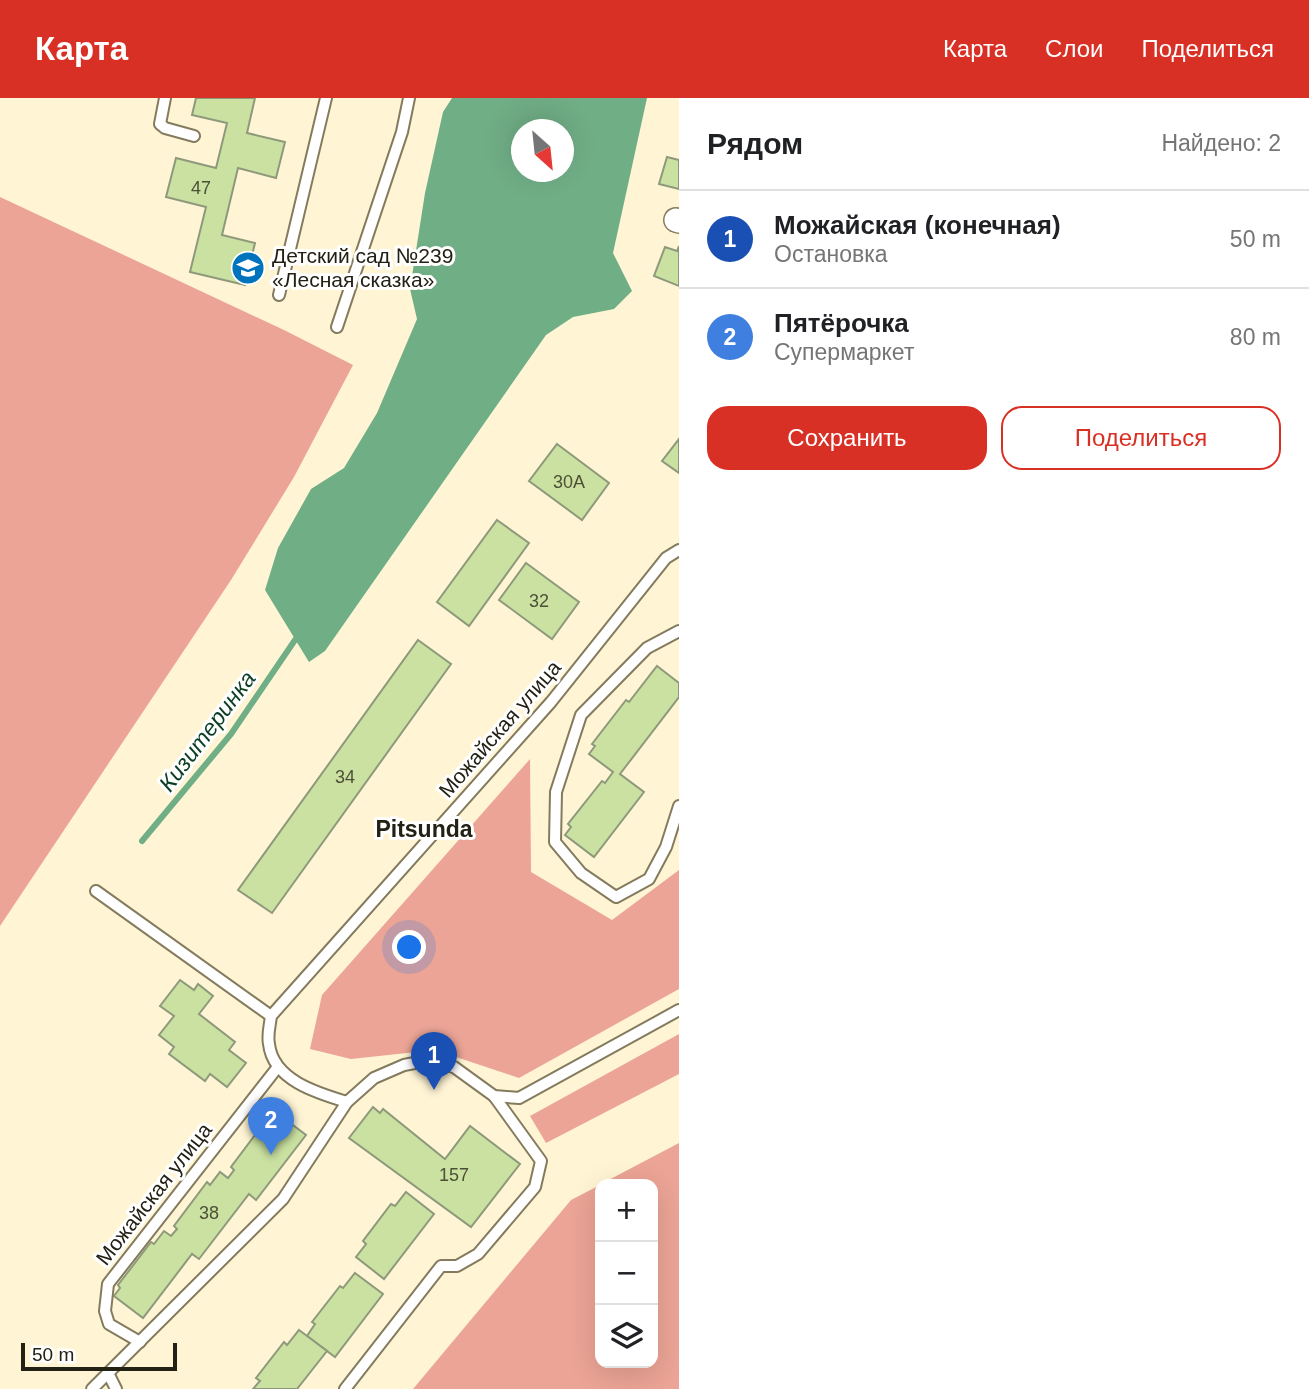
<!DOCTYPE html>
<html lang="ru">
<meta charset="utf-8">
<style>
:root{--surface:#fff;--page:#f6f6f6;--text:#202124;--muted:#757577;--line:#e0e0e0;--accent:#d93025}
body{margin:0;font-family:Helvetica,sans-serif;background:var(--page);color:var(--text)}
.controls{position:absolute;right:21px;bottom:21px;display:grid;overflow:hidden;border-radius:14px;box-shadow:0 7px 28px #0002}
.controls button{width:63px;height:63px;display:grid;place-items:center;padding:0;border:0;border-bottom:2px solid var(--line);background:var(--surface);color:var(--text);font:35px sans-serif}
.compass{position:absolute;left:511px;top:21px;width:63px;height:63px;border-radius:50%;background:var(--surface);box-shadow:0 7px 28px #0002;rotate:153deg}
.scale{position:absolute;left:21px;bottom:18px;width:156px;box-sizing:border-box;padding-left:7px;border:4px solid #232014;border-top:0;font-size:19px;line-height:24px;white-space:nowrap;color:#232014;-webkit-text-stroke:5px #fff;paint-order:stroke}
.you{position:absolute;left:410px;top:850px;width:24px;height:24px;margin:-18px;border:5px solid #fff;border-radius:50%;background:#1a73e8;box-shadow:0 0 0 10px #1a73e833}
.badge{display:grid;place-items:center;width:46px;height:46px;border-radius:50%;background:var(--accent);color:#fff;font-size:23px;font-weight:700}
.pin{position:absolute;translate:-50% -58px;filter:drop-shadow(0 2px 4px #0008)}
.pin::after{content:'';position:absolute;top:37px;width:24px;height:21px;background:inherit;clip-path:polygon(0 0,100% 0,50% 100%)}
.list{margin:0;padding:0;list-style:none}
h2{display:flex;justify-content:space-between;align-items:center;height:91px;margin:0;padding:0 28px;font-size:30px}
h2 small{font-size:23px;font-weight:400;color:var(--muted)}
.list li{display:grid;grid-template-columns:46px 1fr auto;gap:21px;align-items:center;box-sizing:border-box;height:98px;padding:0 28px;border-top:2px solid var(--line)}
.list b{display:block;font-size:26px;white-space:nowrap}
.list p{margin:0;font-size:23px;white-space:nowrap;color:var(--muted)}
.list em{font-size:23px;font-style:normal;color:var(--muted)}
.actions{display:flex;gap:14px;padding:21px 28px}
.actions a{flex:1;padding:16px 0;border:2px solid var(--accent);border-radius:21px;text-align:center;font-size:24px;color:var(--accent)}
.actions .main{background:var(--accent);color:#fff}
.icon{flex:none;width:38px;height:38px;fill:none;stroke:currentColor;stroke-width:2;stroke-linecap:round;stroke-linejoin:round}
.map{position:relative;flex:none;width:679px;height:1291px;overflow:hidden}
header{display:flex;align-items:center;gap:42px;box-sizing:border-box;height:98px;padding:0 35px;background:var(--accent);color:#fff}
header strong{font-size:33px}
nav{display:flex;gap:38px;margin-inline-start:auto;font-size:24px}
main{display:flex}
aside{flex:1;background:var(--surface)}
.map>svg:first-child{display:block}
.forest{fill:#eba495}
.water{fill:#70ae86;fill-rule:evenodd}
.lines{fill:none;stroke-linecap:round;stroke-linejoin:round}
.stream{stroke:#70ae86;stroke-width:6}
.building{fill:#cae1a1;stroke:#8e997c;stroke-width:2}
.lane-casing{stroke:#847b5e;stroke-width:14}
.street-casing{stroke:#847b5e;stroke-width:26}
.lane{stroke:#fff;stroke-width:10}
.street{stroke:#fff;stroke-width:23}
.labels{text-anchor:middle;stroke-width:6;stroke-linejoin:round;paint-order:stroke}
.number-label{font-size:18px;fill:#4d5037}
.poi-label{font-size:21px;fill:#232014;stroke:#fff;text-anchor:start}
.street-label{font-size:21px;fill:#232014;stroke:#fff}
.water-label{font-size:23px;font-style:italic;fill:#0c3e23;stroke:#fff}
.neighbourhood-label{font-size:23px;font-weight:bold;fill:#232014;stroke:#fff}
</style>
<header>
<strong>Карта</strong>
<nav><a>Карта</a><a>Слои</a><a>Поделиться</a></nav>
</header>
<main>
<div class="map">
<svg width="679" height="1291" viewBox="0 0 679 1291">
<rect width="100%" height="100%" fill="#fff5d5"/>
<!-- forest -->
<g class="forest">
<path d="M0,99L284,232L353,267L294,379L231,482L0,828Z"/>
<path d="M530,661L531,774L612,822L679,772V891L519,980L435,952L351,961L310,951L322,897Z"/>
<path d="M679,936V976L546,1045L530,1018Z"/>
<path d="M679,1045V1291H413L571,1102L600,1087V1265H653V1086H601Z"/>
</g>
<!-- water -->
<path class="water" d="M452,0H647L613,155L632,193L614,211L573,219L546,237L325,553L309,564L265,492L278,450L311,391L344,370L377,315L417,221L410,191L425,95L443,14ZM522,32H564V74H522Z"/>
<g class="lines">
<!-- stream -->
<path class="stream" d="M142,743L231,636L295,542"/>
</g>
<!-- building -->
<g class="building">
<path d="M196,0H255L247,35L285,44L276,80L238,70L222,137L255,145L245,187L190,174L206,109L166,99L176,60L216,70L227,25L192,17Z"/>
<path d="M667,59L679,62V91L659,86Z"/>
<path d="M679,148V188L654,178L665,149L677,153Z"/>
<path d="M679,341V375L662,363Z"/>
<path d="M557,346L609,385L582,422L529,383Z"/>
<path d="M497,422L529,445L469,528L437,504Z"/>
<path d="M526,465L579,504L552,541L499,502Z"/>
<path d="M418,542L451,566L272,815L238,792Z"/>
<path d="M657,568L679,585V599L620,676L644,694L594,759L565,737L571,729L568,726L602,683L605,685L613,674L589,656L595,648L592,646L626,602L629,604Z"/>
<path d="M180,882L194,892L198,886L213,898L199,916L235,944L229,952L246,965L227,989L210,976L205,983L169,956L174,949L159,937L174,918L160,908Z"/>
<path d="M373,1009L380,1015L383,1011L445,1061L470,1028L520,1066L471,1129L349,1040Z"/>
<path d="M277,1015L306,1037L256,1102L249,1096L199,1161L192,1156L143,1220L114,1198L120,1190L118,1187L151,1144L154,1146L164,1133L171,1138L177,1131L174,1128L207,1084L210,1087L220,1074L228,1080L234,1072L231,1069L264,1025L268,1028Z"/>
<path d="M406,1094L434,1116L384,1181L356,1159L366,1146L363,1143L391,1106L395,1108Z"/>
<path d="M355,1175L383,1196L335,1259L307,1238L315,1226L312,1224L340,1188L343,1190Z"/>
<path d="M299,1232L327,1253L297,1291H253L260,1283L256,1280L284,1244L287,1247Z"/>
</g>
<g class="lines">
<defs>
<g id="lane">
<path d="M165,0L160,26L165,30L194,38"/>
<path d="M279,197L326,0"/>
<path d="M337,229L402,34L409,0"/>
<path d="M679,533L647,550L581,617L556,694L555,744L581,775L616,799L649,781L666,749L679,708"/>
<path d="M96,793L271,918"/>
<path d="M347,1004C317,995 273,982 269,946C267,937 270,927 271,918L551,604L666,460L679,452"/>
<path d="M140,1244L109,1226L105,1213L108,1186L277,970"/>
<path d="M108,1275L116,1291"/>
<path d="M92,1291L283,1101L347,1004L374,980L404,967L425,963L454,969L494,998L519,1000L679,912"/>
<path d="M345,1291L441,1168H457L478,1156L535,1089L541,1063L494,998"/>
</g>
<path id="street" d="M676,122L679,123"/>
</defs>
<!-- lane casing -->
<use href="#lane" class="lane-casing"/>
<!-- street casing -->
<use href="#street" class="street-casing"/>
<!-- lane -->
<use href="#lane" class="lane"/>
<!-- street -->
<use href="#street" class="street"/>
</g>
<!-- icons -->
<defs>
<symbol id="school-disc" viewBox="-11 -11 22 22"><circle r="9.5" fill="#0073bd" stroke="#fff"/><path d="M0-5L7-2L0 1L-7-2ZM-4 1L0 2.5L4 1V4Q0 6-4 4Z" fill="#fff"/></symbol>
</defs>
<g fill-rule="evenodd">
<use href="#school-disc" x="229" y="151" width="38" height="38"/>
</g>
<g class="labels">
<!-- number labels -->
<g class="number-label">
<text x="201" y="96">47</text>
<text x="569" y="390">30А</text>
<text x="539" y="509">32</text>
<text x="345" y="685">34</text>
<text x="454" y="1083">157</text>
<text x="209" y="1121">38</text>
</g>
<!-- poi labels -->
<g class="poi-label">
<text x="272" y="165">Детский сад №239<tspan x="272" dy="24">«Лесная сказка»</tspan></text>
</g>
<!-- street labels -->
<g class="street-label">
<text transform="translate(500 631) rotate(-49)" y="7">Можайская улица</text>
<text transform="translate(154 1096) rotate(-52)" y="7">Можайская улица</text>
</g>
<!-- water labels -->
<g class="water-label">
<text transform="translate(207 633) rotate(-53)" y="8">Кизитеринка</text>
</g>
<!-- neighbourhood labels -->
<g class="neighbourhood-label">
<text x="424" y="739">Pitsunda</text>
</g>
</g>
</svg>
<div class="controls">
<button>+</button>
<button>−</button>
<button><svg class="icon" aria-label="layers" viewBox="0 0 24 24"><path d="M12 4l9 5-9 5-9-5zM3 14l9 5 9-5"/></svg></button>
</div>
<svg class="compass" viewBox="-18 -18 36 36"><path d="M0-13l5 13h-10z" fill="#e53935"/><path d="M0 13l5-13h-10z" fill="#757577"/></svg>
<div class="scale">50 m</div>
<div class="you"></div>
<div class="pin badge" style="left:434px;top:992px;background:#1a4fb4">1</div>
<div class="pin badge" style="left:271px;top:1057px;background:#3f7fe0">2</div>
</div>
<aside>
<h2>Рядом<small>Найдено: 2</small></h2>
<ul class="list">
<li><span class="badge" style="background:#1a4fb4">1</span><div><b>Можайская (конечная)</b><p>Остановка</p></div><em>50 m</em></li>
<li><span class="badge" style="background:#3f7fe0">2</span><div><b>Пятёрочка</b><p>Супермаркет</p></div><em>80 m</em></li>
</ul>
<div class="actions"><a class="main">Сохранить</a><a>Поделиться</a></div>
</aside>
</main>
